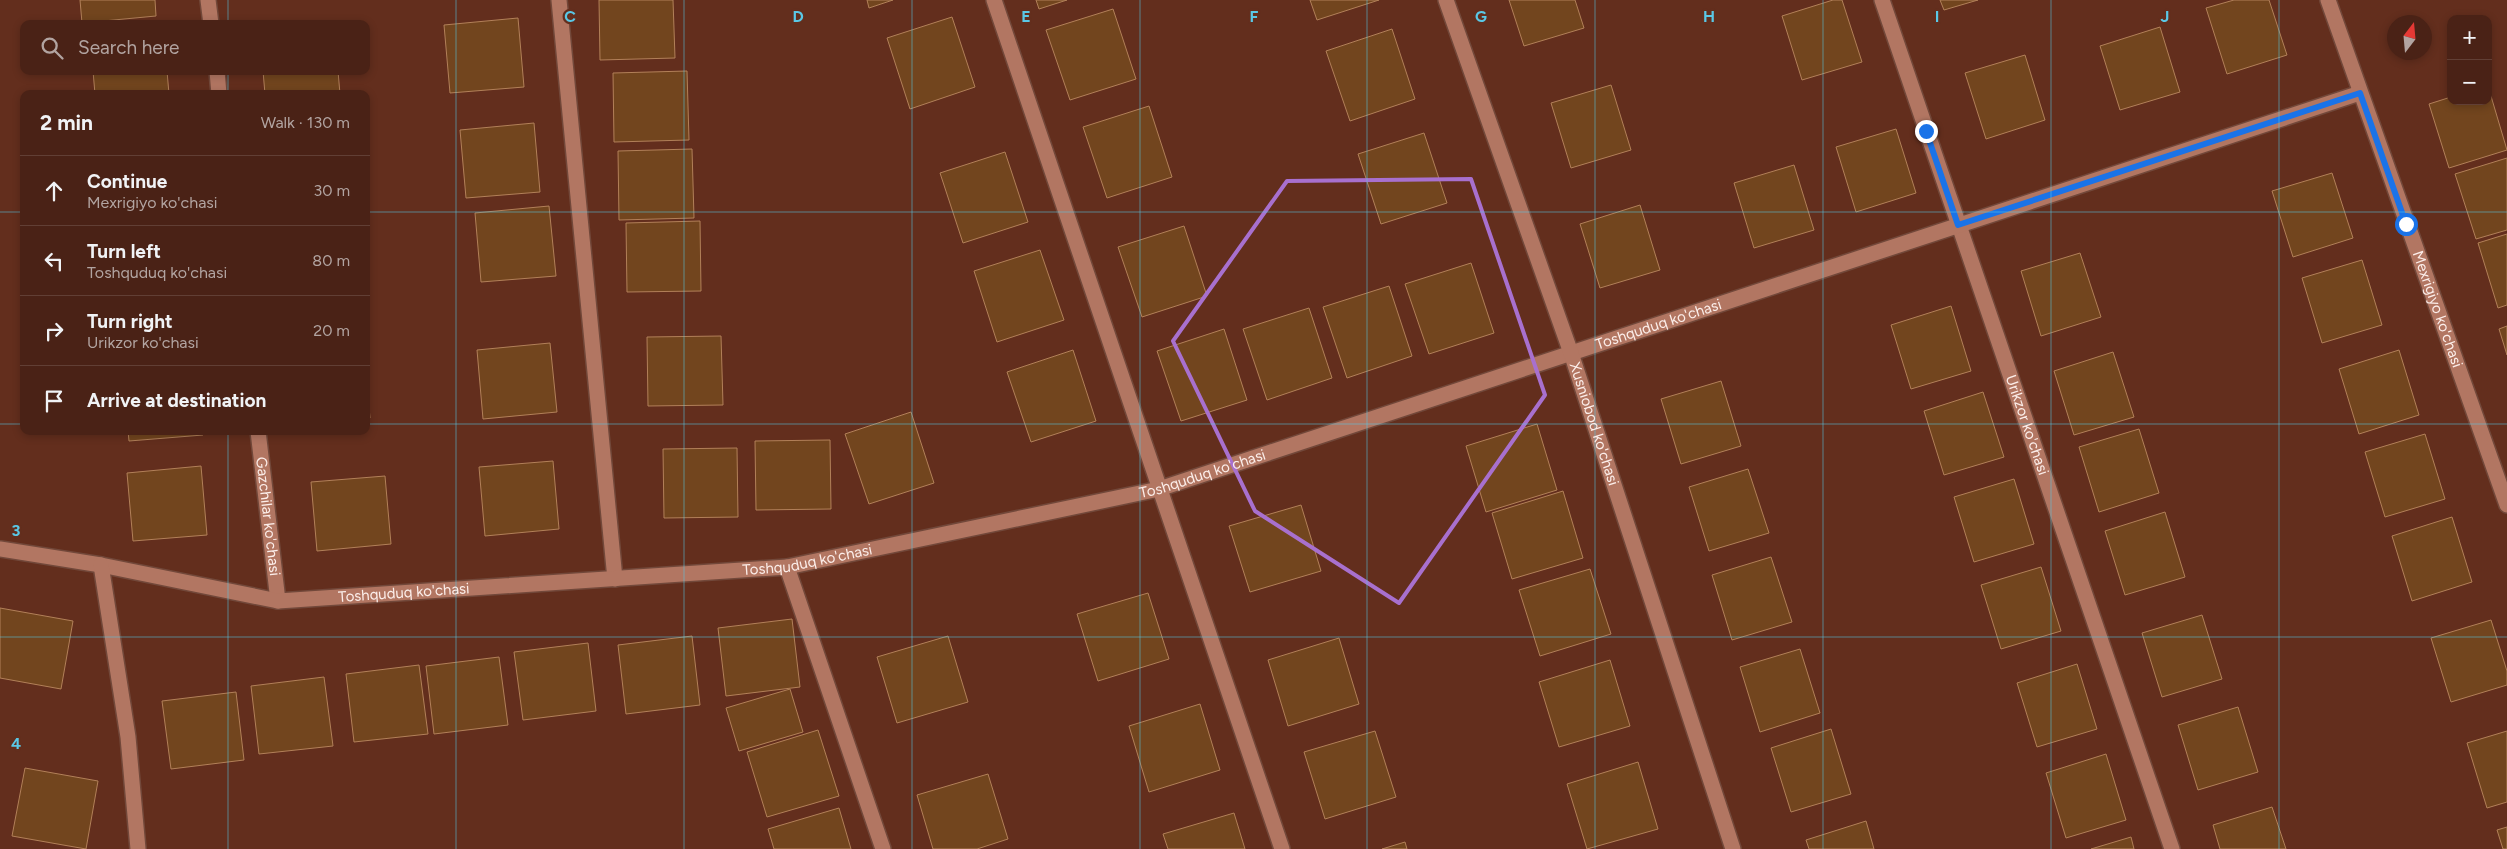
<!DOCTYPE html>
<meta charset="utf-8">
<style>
:root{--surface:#4a2216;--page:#542f23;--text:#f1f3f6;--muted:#b2a4a1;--line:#613f35}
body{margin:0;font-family:Figtree,sans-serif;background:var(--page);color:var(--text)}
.controls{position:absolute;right:15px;top:15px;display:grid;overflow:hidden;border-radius:10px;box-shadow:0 2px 8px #0003}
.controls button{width:45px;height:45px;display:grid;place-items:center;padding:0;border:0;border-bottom:1px solid var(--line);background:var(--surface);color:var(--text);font:25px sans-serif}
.compass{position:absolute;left:2387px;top:15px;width:45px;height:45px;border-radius:50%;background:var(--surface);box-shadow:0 2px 8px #0003;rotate:16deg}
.stop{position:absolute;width:15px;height:15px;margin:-11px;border:4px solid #1a73e8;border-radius:50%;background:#fff}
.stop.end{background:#1a73e8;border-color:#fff;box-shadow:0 1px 5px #0008}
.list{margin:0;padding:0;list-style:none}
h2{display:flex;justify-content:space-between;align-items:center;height:65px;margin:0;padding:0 20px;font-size:21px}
h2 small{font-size:16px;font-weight:400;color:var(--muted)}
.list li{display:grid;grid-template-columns:32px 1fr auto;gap:15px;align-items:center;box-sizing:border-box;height:70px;padding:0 20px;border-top:1px solid var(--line)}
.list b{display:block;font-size:19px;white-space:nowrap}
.list p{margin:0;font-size:16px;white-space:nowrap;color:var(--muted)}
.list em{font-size:16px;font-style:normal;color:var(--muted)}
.icon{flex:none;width:28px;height:28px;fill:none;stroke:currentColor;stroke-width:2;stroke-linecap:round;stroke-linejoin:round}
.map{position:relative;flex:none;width:2507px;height:849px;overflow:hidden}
.search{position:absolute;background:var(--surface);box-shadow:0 2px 8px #0003;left:20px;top:20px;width:350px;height:55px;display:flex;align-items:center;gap:12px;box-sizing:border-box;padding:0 18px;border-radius:10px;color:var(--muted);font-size:19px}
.panel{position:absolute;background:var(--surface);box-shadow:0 2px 8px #0003;left:20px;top:90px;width:350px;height:345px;border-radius:10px}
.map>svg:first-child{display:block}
.building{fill:#72451e;stroke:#b28059}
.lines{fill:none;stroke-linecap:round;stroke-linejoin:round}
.minor-casing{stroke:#72483a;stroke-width:18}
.tertiary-casing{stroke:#72483a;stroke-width:18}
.minor{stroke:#b27662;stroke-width:15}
.tertiary{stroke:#b27662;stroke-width:15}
.route{stroke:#1a73e8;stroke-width:6}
.marked{fill:none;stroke:#a870ce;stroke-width:4;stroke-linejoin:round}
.grid{fill:none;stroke:#5ac8e6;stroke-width:1;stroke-opacity:0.55}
.labels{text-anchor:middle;stroke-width:4.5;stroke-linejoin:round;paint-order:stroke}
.street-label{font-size:15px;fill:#fceeea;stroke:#632e1d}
.grid-label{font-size:16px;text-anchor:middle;font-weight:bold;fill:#5ac8e6;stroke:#632e1d;stroke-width:4.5;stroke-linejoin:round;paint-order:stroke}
</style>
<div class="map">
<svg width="2507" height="849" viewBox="0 0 2507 849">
<rect width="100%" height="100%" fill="#632e1d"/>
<!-- building -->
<g class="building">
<path d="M80,0H155L156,16L82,23Z"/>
<path d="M599,0H673L675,58L600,60Z"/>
<path d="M867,0H893L869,8Z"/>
<path d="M1036,0H1067L1039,9Z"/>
<path d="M1310,0H1379L1317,20Z"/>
<path d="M1509,0H1575L1584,28L1524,46Z"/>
<path d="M1833,0H1842L1862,62L1802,80L1782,16Z"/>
<path d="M1940,0H1978L1944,10Z"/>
<path d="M2234,0H2269L2287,55L2227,74L2206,8Z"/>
<path d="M1113,9L1136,79L1070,100L1046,30Z"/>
<path d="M952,17L975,87L910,109L887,38Z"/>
<path d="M518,18L524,87L450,93L444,25Z"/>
<path d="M2160,27L2180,92L2120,110L2100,46Z"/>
<path d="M1392,29L1415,99L1350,121L1326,51Z"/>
<path d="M2025,55L2045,120L1986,139L1965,73Z"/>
<path d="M93,71H167L169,94H95Z"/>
<path d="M263,71H338L340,94H265Z"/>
<path d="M687,71L689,140L614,142L613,73Z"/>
<path d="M1611,85L1631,150L1571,168L1551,103Z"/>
<path d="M2488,86L2507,150L2449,168L2429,104L2451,97V101H2488Z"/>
<path d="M1149,106L1172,177L1107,198L1083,127Z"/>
<path d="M534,123L540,192L466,198L460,130Z"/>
<path d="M1896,129L1916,193L1856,212L1836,147Z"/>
<path d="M1424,133L1447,203L1381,224L1358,154Z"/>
<path d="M692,149L694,218L619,220L618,151Z"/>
<path d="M1005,152L1028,222L963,243L940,173Z"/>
<path d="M2507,158V230L2476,239L2455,174Z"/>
<path d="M1794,165L1814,230L1754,248L1734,183Z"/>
<path d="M2332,173L2353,238L2293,257L2272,191Z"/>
<path d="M1640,205L1660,270L1600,288L1580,224Z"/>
<path d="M549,206L556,276L481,282L475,213Z"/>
<path d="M700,221L701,291L627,292L626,223Z"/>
<path d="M1184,226L1207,296L1142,317L1118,247Z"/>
<path d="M2507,234V305L2498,308L2478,243Z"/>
<path d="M1040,250L1064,320L997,342L974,271Z"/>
<path d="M2080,253L2101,317L2041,336L2021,271Z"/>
<path d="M2362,260L2382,325L2322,343L2302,278Z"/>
<path d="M1471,263L1494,333L1429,354L1405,284Z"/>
<path d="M1389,286L1412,356L1347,378L1323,307Z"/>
<path d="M1951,306L1971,371L1911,389L1891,325Z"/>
<path d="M1309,308L1332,378L1267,400L1243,329Z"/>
<path d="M2507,326V355L2499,329Z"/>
<path d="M1224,329L1247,400L1181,421L1157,351Z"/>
<path d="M721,336L723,405L648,406L647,337Z"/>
<path d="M550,343L557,412L483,419L477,350Z"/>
<path d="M1073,350L1096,421L1031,442L1007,372Z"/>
<path d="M2399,350L2419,415L2359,434L2339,369Z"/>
<path d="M2113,352L2134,417L2074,435L2054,371Z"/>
<path d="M366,375L370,418L366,419Z"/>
<path d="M1721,381L1741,446L1681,464L1661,399Z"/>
<path d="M1983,392L2004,457L1944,475L1924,411Z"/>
<path d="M911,412L934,483L869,504L845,434Z"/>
<path d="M1537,424L1557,490L1486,512L1466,446Z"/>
<path d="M2139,429L2159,493L2099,512L2079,447Z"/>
<path d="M128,431H203V435L129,441Z"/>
<path d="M2425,434L2445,499L2385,517L2365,452Z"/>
<path d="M830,440L831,509L756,510L755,441Z"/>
<path d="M737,448L738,517L664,518L663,449Z"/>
<path d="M553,461L559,529L485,536L479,467Z"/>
<path d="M201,466L207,535L133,541L127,473Z"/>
<path d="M1748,469L1769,533L1709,551L1689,487Z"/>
<path d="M385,476L391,544L317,551L311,482Z"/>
<path d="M2014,479L2034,544L1974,562L1954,497Z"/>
<path d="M1563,491L1583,558L1512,579L1492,513Z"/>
<path d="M1301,505L1321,571L1250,592L1229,526Z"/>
<path d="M2165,512L2185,577L2125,595L2105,531Z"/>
<path d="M2452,517L2472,582L2412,601L2392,536Z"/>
<path d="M1771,557L1792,622L1732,640L1712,575Z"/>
<path d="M2041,567L2061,631L2001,649L1981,585Z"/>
<path d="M1590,569L1611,634L1540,656L1519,590Z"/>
<path d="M1148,593L1169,659L1098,681L1077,614Z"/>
<path d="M0,608L73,621L61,689L0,678Z"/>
<path d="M2202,615L2222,679L2162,697L2142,633Z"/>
<path d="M792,619L800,687L726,696L718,628Z"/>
<path d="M2491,620L2507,671V685L2451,702L2431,638Z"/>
<path d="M692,636L700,705L626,714L618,645Z"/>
<path d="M948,636L968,702L897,723L877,657Z"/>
<path d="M1339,638L1359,704L1288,726L1268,660Z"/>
<path d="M588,643L596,711L523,720L514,652Z"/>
<path d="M1800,649L1820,713L1760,732L1740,667Z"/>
<path d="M499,657L508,725L434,734L426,666Z"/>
<path d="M1610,660L1630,726L1559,747L1539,682Z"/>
<path d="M2077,664L2097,729L2037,747L2017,683Z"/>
<path d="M419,665L428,734L354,742L346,674Z"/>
<path d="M324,677L333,746L259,754L251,686Z"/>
<path d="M790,689L803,732L739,751L726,708Z"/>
<path d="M236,692L244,760L171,769L162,701Z"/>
<path d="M1200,704L1220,770L1149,792L1129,726Z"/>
<path d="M2238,707L2258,772L2198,790L2178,725Z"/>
<path d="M1831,729L1851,794L1791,812L1771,748Z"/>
<path d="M818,730L839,796L767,817L747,752Z"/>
<path d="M1375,731L1396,797L1325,819L1304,752Z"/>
<path d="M2507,731V802L2487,808L2467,743Z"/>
<path d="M2106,754L2126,820L2066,838L2046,773Z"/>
<path d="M1638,762L1658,829L1587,849L1567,784Z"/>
<path d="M25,768L98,781L86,849L12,836Z"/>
<path d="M988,774L1008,839L977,849H933L917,795Z"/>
<path d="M2272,807L2286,849H2220L2213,825Z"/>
<path d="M839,808L851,849H774L768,829Z"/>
<path d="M1234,813L1245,849H1168L1163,834Z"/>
<path d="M1866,821L1874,849H1809L1806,840Z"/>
<path d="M2507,827V849H2503L2497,830Z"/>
<path d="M2131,837L2134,849H2091Z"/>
<path d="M1405,842L1407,849H1382Z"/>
</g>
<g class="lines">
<defs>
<g id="minor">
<path d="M208,0L211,24"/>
<path d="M559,0L615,579"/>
<path d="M994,0L1282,849"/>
<path id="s1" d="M1882,0L2172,849"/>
<path id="s2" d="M2328,0L2507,505"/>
<path d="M217,71L219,94"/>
<path id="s3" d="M258,431L278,601"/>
<path id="s4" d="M0,549L101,565L278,601L787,567L1159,489L2360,93"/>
<path d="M101,565L128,737L138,849"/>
<path d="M787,567L883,849"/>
</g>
<g id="tertiary">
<path id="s5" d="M1446,0L1571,353L1733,849"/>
</g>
</defs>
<!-- minor casing -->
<use href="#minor" class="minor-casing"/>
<!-- tertiary casing -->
<use href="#tertiary" class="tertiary-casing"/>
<!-- minor -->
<use href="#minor" class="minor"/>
<!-- tertiary -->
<use href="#tertiary" class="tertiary"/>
</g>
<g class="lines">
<!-- route -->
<path class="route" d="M1926,131L1958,225L2360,93L2406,224"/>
</g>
<!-- marked area -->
<path class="marked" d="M1471,179L1545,395L1399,603L1255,511L1173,341L1287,181Z"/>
<!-- grid -->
<path class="grid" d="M228,0V24M456,0V849M684,0V849M912,0V849M1140,0V849M1367,0V849M1595,0V849M1823,0V849M2051,0V849M2279,0V849M228,71V94M0,212H24M366,212H2507M0,424H24M366,424H2507M228,431V849M0,637H2507"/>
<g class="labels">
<!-- street labels -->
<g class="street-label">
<text dy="5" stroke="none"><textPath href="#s2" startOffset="328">Mexrigiyo ko'chasi</textPath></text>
<text dy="5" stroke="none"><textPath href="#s4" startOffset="1699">Toshquduq ko'chasi</textPath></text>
<text dy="5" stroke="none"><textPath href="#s5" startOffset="449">Xusniobod ko'chasi</textPath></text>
<text dy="5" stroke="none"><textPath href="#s1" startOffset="449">Urikzor ko'chasi</textPath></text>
<text dy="5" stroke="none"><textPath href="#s4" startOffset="1219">Toshquduq ko'chasi</textPath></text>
<text dy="5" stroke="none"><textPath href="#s3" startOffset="86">Gazchilar ko'chasi</textPath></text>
<text dy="5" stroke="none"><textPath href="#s4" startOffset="814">Toshquduq ko'chasi</textPath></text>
<text dy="5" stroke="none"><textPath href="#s4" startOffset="409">Toshquduq ko'chasi</textPath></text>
</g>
</g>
<g class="grid-label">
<text x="570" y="22">C</text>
<text x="798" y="22">D</text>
<text x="1026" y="22">E</text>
<text x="1254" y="22">F</text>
<text x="1481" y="22">G</text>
<text x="1709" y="22">H</text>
<text x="1937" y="22">I</text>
<text x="2165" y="22">J</text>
<text x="16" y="536">3</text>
<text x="16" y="749">4</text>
</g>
</svg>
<div class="controls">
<button>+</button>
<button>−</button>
</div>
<svg class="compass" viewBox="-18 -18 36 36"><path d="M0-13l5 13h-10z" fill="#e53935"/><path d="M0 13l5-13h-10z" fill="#b2a4a1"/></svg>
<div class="stop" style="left:2406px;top:224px"></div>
<div class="stop end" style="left:1926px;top:131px"></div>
<div class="search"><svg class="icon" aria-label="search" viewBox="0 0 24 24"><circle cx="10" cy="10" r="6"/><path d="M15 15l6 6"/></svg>Search here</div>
<section class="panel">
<h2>2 min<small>Walk · 130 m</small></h2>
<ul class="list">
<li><svg class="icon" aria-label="ahead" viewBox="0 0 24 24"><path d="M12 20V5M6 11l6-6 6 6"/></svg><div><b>Continue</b><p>Mexrigiyo ko'chasi</p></div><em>30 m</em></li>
<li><svg class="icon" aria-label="left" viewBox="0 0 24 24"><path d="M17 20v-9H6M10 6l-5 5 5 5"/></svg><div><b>Turn left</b><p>Toshquduq ko'chasi</p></div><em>80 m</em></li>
<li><svg class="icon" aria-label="right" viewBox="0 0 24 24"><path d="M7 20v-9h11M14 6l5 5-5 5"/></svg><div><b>Turn right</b><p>Urikzor ko'chasi</p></div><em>20 m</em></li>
<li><svg class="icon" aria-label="arrive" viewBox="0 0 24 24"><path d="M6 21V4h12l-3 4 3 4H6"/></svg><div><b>Arrive at destination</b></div></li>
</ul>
</section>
</div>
